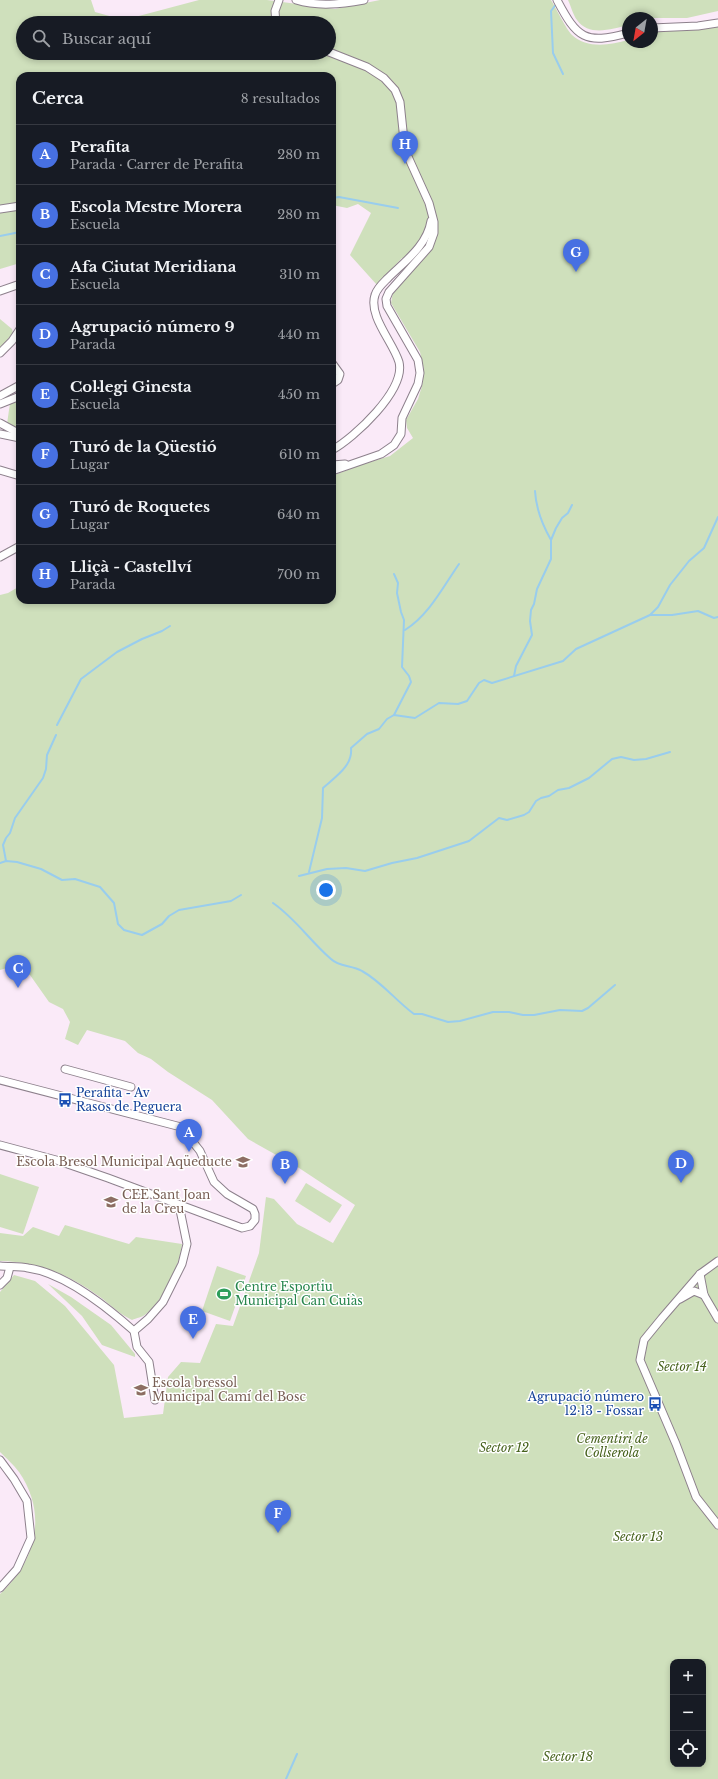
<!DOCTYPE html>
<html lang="es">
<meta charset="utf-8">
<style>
:root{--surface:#171b24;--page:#242831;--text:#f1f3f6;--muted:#9ea1a6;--line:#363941;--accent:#4770e2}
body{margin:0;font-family:"Libre Baskerville",serif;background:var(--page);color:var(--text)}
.controls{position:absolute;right:12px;bottom:12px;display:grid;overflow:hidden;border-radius:8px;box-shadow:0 2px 6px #0003}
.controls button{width:36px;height:36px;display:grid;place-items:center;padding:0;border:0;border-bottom:1px solid var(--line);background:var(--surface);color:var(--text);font:20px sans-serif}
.compass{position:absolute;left:622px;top:12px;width:36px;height:36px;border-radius:50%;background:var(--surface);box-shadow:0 2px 6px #0003;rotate:211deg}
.you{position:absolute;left:326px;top:890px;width:14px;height:14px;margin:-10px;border:3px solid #fff;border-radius:50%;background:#1a73e8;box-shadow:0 0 0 6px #1a73e833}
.badge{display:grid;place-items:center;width:26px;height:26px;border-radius:50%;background:var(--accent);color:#fff;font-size:13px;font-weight:700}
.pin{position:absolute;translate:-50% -33px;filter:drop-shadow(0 1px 2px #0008)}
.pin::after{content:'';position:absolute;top:21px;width:14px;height:12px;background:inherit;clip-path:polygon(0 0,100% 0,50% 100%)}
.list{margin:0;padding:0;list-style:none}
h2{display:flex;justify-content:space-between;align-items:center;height:52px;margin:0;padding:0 16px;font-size:17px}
h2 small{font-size:13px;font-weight:400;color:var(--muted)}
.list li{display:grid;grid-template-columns:26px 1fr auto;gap:12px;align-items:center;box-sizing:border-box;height:60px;padding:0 16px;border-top:1px solid var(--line)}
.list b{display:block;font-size:15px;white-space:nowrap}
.list p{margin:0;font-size:13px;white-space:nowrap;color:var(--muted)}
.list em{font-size:13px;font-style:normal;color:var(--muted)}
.icon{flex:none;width:22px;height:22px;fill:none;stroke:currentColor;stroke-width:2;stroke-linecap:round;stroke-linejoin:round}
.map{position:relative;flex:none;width:718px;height:1779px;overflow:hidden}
.search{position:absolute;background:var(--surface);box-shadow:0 2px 6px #0003;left:16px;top:16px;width:320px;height:44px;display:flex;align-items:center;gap:10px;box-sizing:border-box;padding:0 14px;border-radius:22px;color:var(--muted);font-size:15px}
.panel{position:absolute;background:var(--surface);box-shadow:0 2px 6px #0003;left:16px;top:72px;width:320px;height:532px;border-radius:12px}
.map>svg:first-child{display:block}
.green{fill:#cfe0bc;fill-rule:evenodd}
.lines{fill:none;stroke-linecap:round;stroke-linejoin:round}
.stream{stroke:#99cded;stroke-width:2}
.minor-casing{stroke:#8d808c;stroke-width:9}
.minor{stroke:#fff;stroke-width:7}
.labels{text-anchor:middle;stroke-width:3;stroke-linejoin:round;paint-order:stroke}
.transit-label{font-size:12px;fill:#164399;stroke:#fff;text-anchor:start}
.education-label{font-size:12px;fill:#785e54;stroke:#fff;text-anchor:start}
.leisure-label{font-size:12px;fill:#27864d;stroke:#fff;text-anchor:start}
.park-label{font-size:12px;font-style:italic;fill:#47621d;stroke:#fff}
</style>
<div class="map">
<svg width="718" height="1779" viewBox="0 0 718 1779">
<rect width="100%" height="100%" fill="#faeaf8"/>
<!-- green -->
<g class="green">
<path d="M0,0H91L95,12L113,17H135L199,0H267L335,9L380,0H551C556,8 566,29 572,35C587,49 610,45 628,40V42H652V33L661,31L698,30L718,27V1779H0V1594C36,1561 48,1514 19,1472C14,1465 6,1458 0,1452V1292L14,1275L35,1281L65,1306L114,1365L124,1418L163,1414L168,1377L181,1362L200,1363L216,1324L233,1326L259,1253L266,1197L274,1199L297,1224L333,1243L355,1205L296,1166L248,1139L212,1100L168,1072L151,1059L138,1053L125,1041L87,1030L78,1045L65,1039L70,1022L63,1009L49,1002L30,975L7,968L0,970V595L8,593L20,586V600H332V476L360,465L390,456L413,438L407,428L406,420L418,399L422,386L424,370L420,352L391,303L393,292L416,267L402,258L377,285L350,255L371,213L358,204L347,208L332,205V76H20V263L0,269ZM23,23H329V53H23ZM673,1662H703V1764H673Z"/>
<path d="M568,0H718V11L687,18H628V25C612,29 589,37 577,20C573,15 571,6 568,0Z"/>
<path d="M0,319L12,329L13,333L0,349Z"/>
<path d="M20,400V431L7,424L10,403Z"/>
<path d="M0,1174L39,1187L23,1234L0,1227Z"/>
<path d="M306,1183L342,1205L330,1223L295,1201Z"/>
<path d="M65,1225L129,1244L136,1237L182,1244C180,1265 164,1300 146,1314C143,1317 136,1318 132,1320C119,1314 111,1305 100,1297C68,1274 39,1262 0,1261V1233L23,1236L33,1227L59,1236Z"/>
<path d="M217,1266L246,1276L230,1321L202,1311Z"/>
<path d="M48,1284L71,1297L111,1325L135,1354V1357L102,1345L82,1316Z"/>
</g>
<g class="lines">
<!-- stream -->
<g class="stream">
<path d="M557,3L551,11L553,53L563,74"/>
<path d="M332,198L339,197L398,208"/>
<path d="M0,236L20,232"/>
<path d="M535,491C536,509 543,526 551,540"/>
<path d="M650,615H672L698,611L714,618L718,617"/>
<path d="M405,630C429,615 443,587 459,564"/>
<path d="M514,676L516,666L532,635L530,621L531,610L534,604L537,589L551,559V540L556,528L562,518L568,513L572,505"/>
<path d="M394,715L411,682L409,676L402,667L404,620L401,612L397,593L398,583L394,574"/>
<path d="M57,725L81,679L117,652L142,639L162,631L170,626"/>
<path d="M6,861L3,845L6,838L10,833L15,818L43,778L46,769L47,755L56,735"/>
<path d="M0,863L6,861L17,862L41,869L62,880L75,879L100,887L114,903L118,924L124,930L142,935L162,924L169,916L179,910L231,901L241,895"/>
<path d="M309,872L322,818L323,788C335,777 353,766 351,748L367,734L379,729L387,719L394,715L415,718L439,703L458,704L467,701L479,683L484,680L492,683L563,661L576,649L650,615L658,607L670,585L689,561L704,548L718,517"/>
<path d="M299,876L327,869L346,868L365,871L392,863L417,858L469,841L499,818L507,820L524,815L529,812L536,801L541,798L549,796L558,790L569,788L589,778L612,759L621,757L634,760L646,759L670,752"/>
<path d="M273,903C296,919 310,941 331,959C339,967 352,965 362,971C382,982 396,1001 414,1014H422L448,1022L460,1021L493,1012H509L523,1015H534L560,1010L582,1011L588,1008L615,985"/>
<path d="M286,1779L297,1754"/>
</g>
<defs>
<g id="minor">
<path d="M296,0C319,7 341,4 364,0"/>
<path d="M557,0C577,38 585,45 628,33"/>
<path d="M276,23L275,11L279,0"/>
<path d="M652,28L698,26L718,23"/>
<path d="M329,52L367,67L384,78L395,90L400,102L405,150L429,203L434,222V233L429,247L389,292L386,299L387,306L418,360L420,373L418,384L402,418L401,434L394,445L381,454L332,471"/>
<path d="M0,209L20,206"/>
<path d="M0,291L20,284"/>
<path d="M0,353L12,341L20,329"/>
<path d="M332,363L340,374L338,380L332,384"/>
<path d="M0,396L20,385"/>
<path d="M0,404L20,396"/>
<path d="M0,423L20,434"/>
<path d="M0,434L20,438"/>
<path d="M332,450C354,438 406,390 399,362C393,342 368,316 375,295C377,288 383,283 388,278C404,262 427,246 431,221"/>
<path d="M332,465L345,464"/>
<path d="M0,470L20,476"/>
<path d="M0,557L20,546"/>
<path d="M65,1069L131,1087"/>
<path d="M0,1080L181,1127L200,1151L214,1182L227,1194L253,1209L255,1214V1220L250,1226L242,1228L108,1178L56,1160L0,1145"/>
<path d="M718,1261L700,1274L662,1318L644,1340L640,1360L676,1444L696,1497L718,1525"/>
<path d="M0,1266C9,1267 19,1266 28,1268C65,1273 107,1307 134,1331L148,1319L163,1302L182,1264L187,1244L179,1205"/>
<path d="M700,1274L704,1295L718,1319"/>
<path d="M0,1285L7,1278L10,1267"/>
<path d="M680,1299L694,1291L704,1295"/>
<path d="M134,1331L137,1347L149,1362L155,1400"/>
<path d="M0,1460L14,1479L27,1501L31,1538L17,1569L0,1588"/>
</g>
</defs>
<!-- minor casing -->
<use href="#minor" class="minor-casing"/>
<!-- minor -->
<use href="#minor" class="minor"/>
</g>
<!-- icons -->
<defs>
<symbol id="bus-bare" viewBox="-9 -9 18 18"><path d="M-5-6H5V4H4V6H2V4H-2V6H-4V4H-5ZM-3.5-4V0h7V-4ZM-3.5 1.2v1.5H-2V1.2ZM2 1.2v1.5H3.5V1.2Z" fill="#1a4fb4" stroke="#fff" stroke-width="2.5" paint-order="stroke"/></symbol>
<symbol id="school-bare" viewBox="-9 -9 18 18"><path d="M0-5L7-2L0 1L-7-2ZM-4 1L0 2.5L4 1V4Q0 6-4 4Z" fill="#8d6e63" stroke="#fff" stroke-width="2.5" paint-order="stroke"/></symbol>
<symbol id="stadium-bare" viewBox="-9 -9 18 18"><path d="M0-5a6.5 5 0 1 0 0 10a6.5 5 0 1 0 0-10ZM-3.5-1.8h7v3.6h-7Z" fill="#2e9e5b" stroke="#fff" stroke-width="2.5" paint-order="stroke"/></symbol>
</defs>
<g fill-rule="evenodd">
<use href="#bus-bare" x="55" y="1090" width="20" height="20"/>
<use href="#school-bare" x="233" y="1152" width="20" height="20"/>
<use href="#school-bare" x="101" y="1192" width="20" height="20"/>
<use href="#stadium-bare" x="214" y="1284" width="20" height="20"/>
<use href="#school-bare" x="131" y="1380" width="20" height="20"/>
<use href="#bus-bare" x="645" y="1394" width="20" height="20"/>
</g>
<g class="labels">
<!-- transit labels -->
<g class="transit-label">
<text x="76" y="1097">Perafita - Av<tspan x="76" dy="14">Rasos de Peguera</tspan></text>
<text x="644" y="1401" text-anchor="end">Agrupació número<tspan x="644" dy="14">12·13 - Fossar</tspan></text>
</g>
<!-- education labels -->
<g class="education-label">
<text x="232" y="1166" text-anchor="end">Escola Bresol Municipal Aqüeducte</text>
<text x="122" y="1199">CEE Sant Joan<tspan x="122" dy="14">de la Creu</tspan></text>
<text x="152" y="1387">Escola bressol<tspan x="152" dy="14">Municipal Camí del Bosc</tspan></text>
</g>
<!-- leisure labels -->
<g class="leisure-label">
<text x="235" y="1291">Centre Esportiu<tspan x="235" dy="14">Municipal Can Cuiàs</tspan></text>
</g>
<!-- park labels -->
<g class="park-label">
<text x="682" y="1371">Sector 14</text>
<text x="612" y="1443">Cementiri de<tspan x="612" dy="14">Collserola</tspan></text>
<text x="504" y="1452">Sector 12</text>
<text x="638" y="1541">Sector 13</text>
<text x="568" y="1761">Sector 18</text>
</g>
</g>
</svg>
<div class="controls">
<button>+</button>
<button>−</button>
<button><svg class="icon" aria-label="locate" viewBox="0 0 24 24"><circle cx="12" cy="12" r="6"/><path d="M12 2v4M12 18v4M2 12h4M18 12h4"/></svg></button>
</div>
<svg class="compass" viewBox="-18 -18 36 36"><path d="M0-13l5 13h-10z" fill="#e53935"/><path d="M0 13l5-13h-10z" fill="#9ea1a6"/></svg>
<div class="you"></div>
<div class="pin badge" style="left:189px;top:1152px">A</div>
<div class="pin badge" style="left:285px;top:1184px">B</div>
<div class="pin badge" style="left:18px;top:988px">C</div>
<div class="pin badge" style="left:681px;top:1183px">D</div>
<div class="pin badge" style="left:193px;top:1339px">E</div>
<div class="pin badge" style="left:278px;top:1533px">F</div>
<div class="pin badge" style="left:576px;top:272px">G</div>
<div class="pin badge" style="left:405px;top:164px">H</div>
<div class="search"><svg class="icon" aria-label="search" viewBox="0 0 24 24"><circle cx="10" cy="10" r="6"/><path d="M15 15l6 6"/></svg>Buscar aquí</div>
<section class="panel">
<h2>Cerca<small>8 resultados</small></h2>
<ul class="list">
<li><span class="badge">A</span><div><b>Perafita</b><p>Parada · Carrer de Perafita</p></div><em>280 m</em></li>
<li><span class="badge">B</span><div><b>Escola Mestre Morera</b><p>Escuela</p></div><em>280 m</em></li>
<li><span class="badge">C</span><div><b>Afa Ciutat Meridiana</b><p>Escuela</p></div><em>310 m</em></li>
<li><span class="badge">D</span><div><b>Agrupació número 9</b><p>Parada</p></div><em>440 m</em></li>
<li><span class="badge">E</span><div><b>Col·legi Ginesta</b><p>Escuela</p></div><em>450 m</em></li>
<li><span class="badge">F</span><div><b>Turó de la Qüestió</b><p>Lugar</p></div><em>610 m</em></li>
<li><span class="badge">G</span><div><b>Turó de Roquetes</b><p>Lugar</p></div><em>640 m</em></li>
<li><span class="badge">H</span><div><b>Lliçà - Castellví</b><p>Parada</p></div><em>700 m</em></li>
</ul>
</section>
</div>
